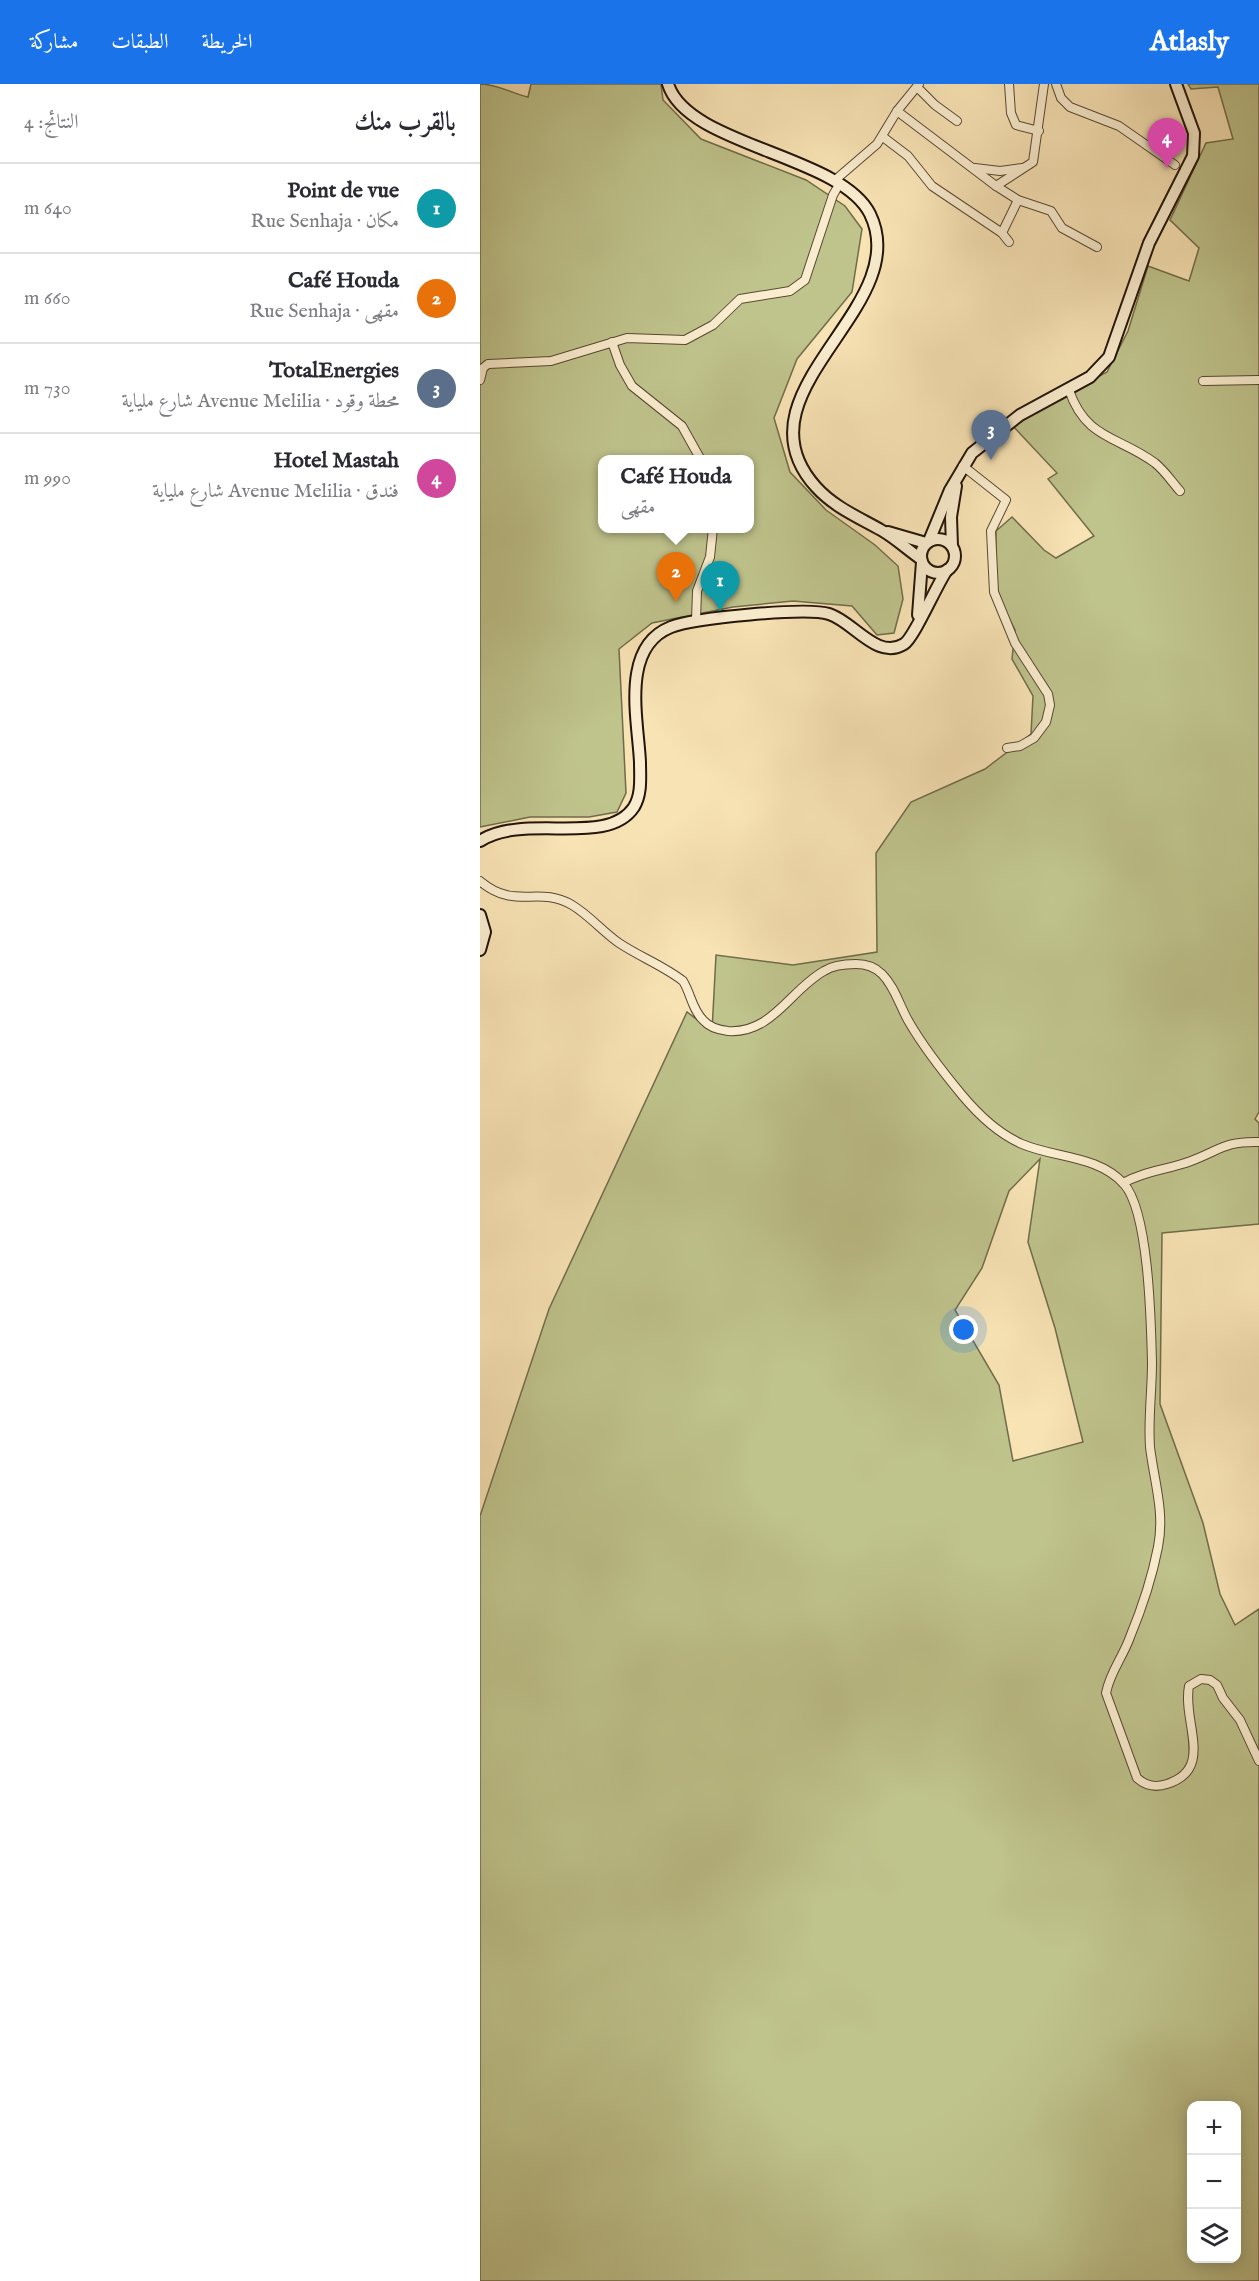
<!DOCTYPE html>
<html lang="ar">
<meta charset="utf-8">
<style>
:root{--surface:#fff;--page:#f7f7f7;--text:#2b2b33;--muted:#7c7c81;--line:#e1e1e2;--accent:#1a73e8}
body{margin:0;font-family:"IM FELL English",Amiri,serif;background:var(--page);color:var(--text);direction:rtl}
.controls{position:absolute;right:18px;bottom:18px;display:grid;overflow:hidden;border-radius:12px;box-shadow:0 3px 15px #0003}
.controls button{width:54px;height:54px;display:grid;place-items:center;padding:0;border:0;border-bottom:2px solid var(--line);background:var(--surface);color:var(--text);font:30px sans-serif}
.you{position:absolute;left:484px;top:1246px;width:21px;height:21px;margin:-15px;border:4px solid #fff;border-radius:50%;background:#1a73e8;box-shadow:0 0 0 9px #1a73e833}
.badge{display:grid;place-items:center;width:39px;height:39px;border-radius:50%;background:var(--accent);color:#fff;font-size:20px;font-weight:700}
.pin{position:absolute;translate:-50% -50px;filter:drop-shadow(0 2px 3px #0008)}
.pin::after{content:'';position:absolute;top:32px;width:21px;height:18px;background:inherit;clip-path:polygon(0 0,100% 0,50% 100%)}
.popup{position:absolute;left:118px;top:371px;width:156px;height:78px;box-sizing:border-box;display:grid;place-content:center;border-radius:12px;background:var(--surface);filter:drop-shadow(0 2px 4px #0005);font-size:20px;white-space:nowrap;color:var(--muted)}
.popup b{font-size:22px;color:var(--text)}
.popup::after{content:'';position:absolute;left:50%;top:100%;margin-left:-12px;border:12px solid transparent;border-top-color:var(--surface)}
.list{margin:0;padding:0;list-style:none}
h2{display:flex;justify-content:space-between;align-items:center;height:78px;margin:0;padding:0 24px;font-size:26px}
h2 small{font-size:20px;font-weight:400;color:var(--muted)}
.list li{display:grid;grid-template-columns:39px 1fr auto;gap:18px;align-items:center;box-sizing:border-box;height:90px;padding:0 24px;border-top:2px solid var(--line)}
.list b{display:block;font-size:22px;white-space:nowrap}
.list p{margin:0;font-size:20px;white-space:nowrap;color:var(--muted)}
.list em{font-size:20px;font-style:normal;color:var(--muted)}
.icon{flex:none;width:33px;height:33px;fill:none;stroke:currentColor;stroke-width:2;stroke-linecap:round;stroke-linejoin:round}
.map{position:relative;flex:none;width:779px;height:2197px;overflow:hidden;direction:ltr}
header{display:flex;align-items:center;gap:36px;box-sizing:border-box;height:84px;padding:0 30px;background:var(--accent);color:#fff}
header strong{font-size:28px}
nav{display:flex;gap:33px;margin-inline-start:auto;font-size:21px}
main{display:flex}
aside{flex:1;background:var(--surface)}
.map>svg:first-child{display:block}
.green{fill:#bfc38c;stroke:#706c4a;stroke-width:1.5;fill-rule:evenodd}
.lines{fill:none;stroke-linecap:round;stroke-linejoin:round}
.street-casing{stroke:#584833;stroke-width:10}
.secondary-casing{stroke:#221408;stroke-width:14}
.street{stroke:#faedcf;stroke-width:8}
.secondary{stroke:#faedcf;stroke-width:10}
</style>
<header>
<strong>Atlasly</strong>
<nav><a>الخريطة</a><a>الطبقات</a><a>مشاركة</a></nav>
</header>
<main>
<div class="map">
<svg width="779" height="2197" viewBox="0 0 779 2197">
<rect width="100%" height="100%" fill="#f8e3b5"/>
<filter id="stains"><feTurbulence type="fractalNoise" baseFrequency=".00333" numOctaves="4"/><feColorMatrix values="0 0 0 0 .2 0 0 0 0 .09 0 0 0 0 .02 0 0 0 .5 -.17"/></filter>
<radialGradient id="worn" r=".72"><stop offset=".6" stop-color="#630" stop-opacity="0"/><stop offset="1" stop-color="#630" stop-opacity=".3"/></radialGradient>
<!-- green -->
<g class="green">
<path d="M0,0C17,0 31,9 48,13L51,0H181L183,16L221,55L326,96L365,122L382,145L372,208L317,275L294,334L310,388L346,426L395,461L418,482L423,515L414,549L397,551L372,522L313,517L253,523L172,539L139,565L146,709L137,728L109,733H50L0,743ZM122,376H270V444H122Z"/>
<path d="M708,0H779V1028L775,1035L779,1039V1140L682,1149L680,1320L723,1439L740,1510L755,1541L779,1525V2197H0V1432L69,1225L207,928L232,947L236,871L313,881L397,868L396,769L431,718L505,685L551,650L553,612L532,575L535,546L515,507L516,447L532,433L564,466L576,474L614,452L568,395L577,389L531,340L627,288L648,247L668,182L709,197L719,164L690,136L726,59L753,55L738,3L711,5ZM560,1075L548,1158L575,1244L603,1358L533,1377L519,1301L475,1226L502,1184L529,1107ZM712,2022H756V2174H712Z"/>
</g>
<g class="lines">
<defs>
<g id="street">
<path d="M529,0L531,29L536,41L559,47"/>
<path d="M564,0L553,78L516,102L538,116L571,127L582,144L617,163"/>
<path d="M576,0L581,14L590,23L639,42L695,81"/>
<path d="M437,3L455,21L477,37"/>
<path d="M417,27L516,102"/>
<path d="M403,53L428,72L452,102L522,149L529,158"/>
<path d="M495,84L520,87L542,84"/>
<path d="M354,97L397,60L417,27L439,0"/>
<path d="M522,149L538,116"/>
<path d="M132,258L140,281L152,302L202,342L221,376"/>
<path d="M0,296L3,284L8,280L71,277L147,254L205,256L233,241L260,215L310,207L325,196L353,111L360,99"/>
<path d="M723,297L779,296"/>
<path d="M589,306C606,356 639,352 675,379C685,387 692,398 700,407"/>
<path d="M483,382L526,416L511,447L514,508L535,559L568,610L570,621L566,638L554,654L540,662L527,664"/>
<path d="M216,536L217,507L230,473L233,444"/>
<path d="M0,797C36,827 57,801 92,821C109,831 123,848 139,859C160,873 184,882 203,897C211,910 212,925 223,936C229,943 239,946 248,947C292,950 310,906 344,887C353,881 365,880 376,880C385,880 395,883 402,890C415,903 420,923 429,938C444,964 463,988 482,1011C497,1029 519,1050 542,1060C574,1074 618,1071 644,1100C669,1128 671,1239 672,1279C672,1307 668,1335 670,1363C674,1397 685,1428 678,1463C672,1494 662,1524 650,1553C643,1573 630,1588 626,1609L657,1694C666,1702 675,1704 687,1700C735,1685 702,1638 709,1602L721,1595L730,1596L737,1601L743,1614L760,1636L779,1677"/>
<path d="M643,1099C667,1086 687,1086 711,1077C740,1066 745,1057 779,1058"/>
</g>
<g id="secondary">
<path d="M188,0C207,62 361,71 390,130C436,224 250,308 336,403C354,423 378,433 401,446C415,454 428,466 441,475"/>
<path d="M408,448L446,459"/>
<circle cx="458" cy="472" r="17"/>
<path d="M449,457L470,406L492,369L540,331L610,293L629,273L669,159L713,72L714,49L696,0"/>
<path d="M472,462L471,433L476,402"/>
<path d="M438,531L442,478"/>
<path d="M0,757C45,728 127,764 154,723C162,710 160,693 160,678C158,636 140,563 191,543C214,534 326,523 349,530C373,537 397,577 424,560C434,554 457,500 467,486"/>
<path d="M0,831L5,848L0,866"/>
</g>
</defs>
<!-- street casing -->
<use href="#street" class="street-casing"/>
<!-- secondary casing -->
<use href="#secondary" class="secondary-casing"/>
<!-- street -->
<use href="#street" class="street"/>
<!-- secondary -->
<use href="#secondary" class="secondary"/>
</g>
<rect width="100%" height="100%" filter="url(#stains)"/>
<rect width="100%" height="100%" fill="url(#worn)"/>
</svg>
<div class="controls">
<button>+</button>
<button>−</button>
<button><svg class="icon" aria-label="layers" viewBox="0 0 24 24"><path d="M12 4l9 5-9 5-9-5zM3 14l9 5 9-5"/></svg></button>
</div>
<div class="you"></div>
<div class="pin badge" style="left:240px;top:527px;background:#0f9aa8">1</div>
<div class="pin badge" style="left:196px;top:518px;background:#e8710a">2</div>
<div class="popup"><b>Café Houda</b>مقهى</div>
<div class="pin badge" style="left:511px;top:376px;background:#5c6f8a">3</div>
<div class="pin badge" style="left:687px;top:84px;background:#d1479c">4</div>
</div>
<aside>
<h2>بالقرب منك<small>النتائج: 4</small></h2>
<ul class="list">
<li><span class="badge" style="background:#0f9aa8">1</span><div><b>Point de vue</b><p>مكان · Rue Senhaja</p></div><em>640 m</em></li>
<li><span class="badge" style="background:#e8710a">2</span><div><b>Café Houda</b><p>مقهى · Rue Senhaja</p></div><em>660 m</em></li>
<li><span class="badge" style="background:#5c6f8a">3</span><div><b>TotalEnergies</b><p>محطة وقود · Avenue Melilia شارع ملياية</p></div><em>730 m</em></li>
<li><span class="badge" style="background:#d1479c">4</span><div><b>Hotel Mastah</b><p>فندق · Avenue Melilia شارع ملياية</p></div><em>990 m</em></li>
</ul>
</aside>
</main>
